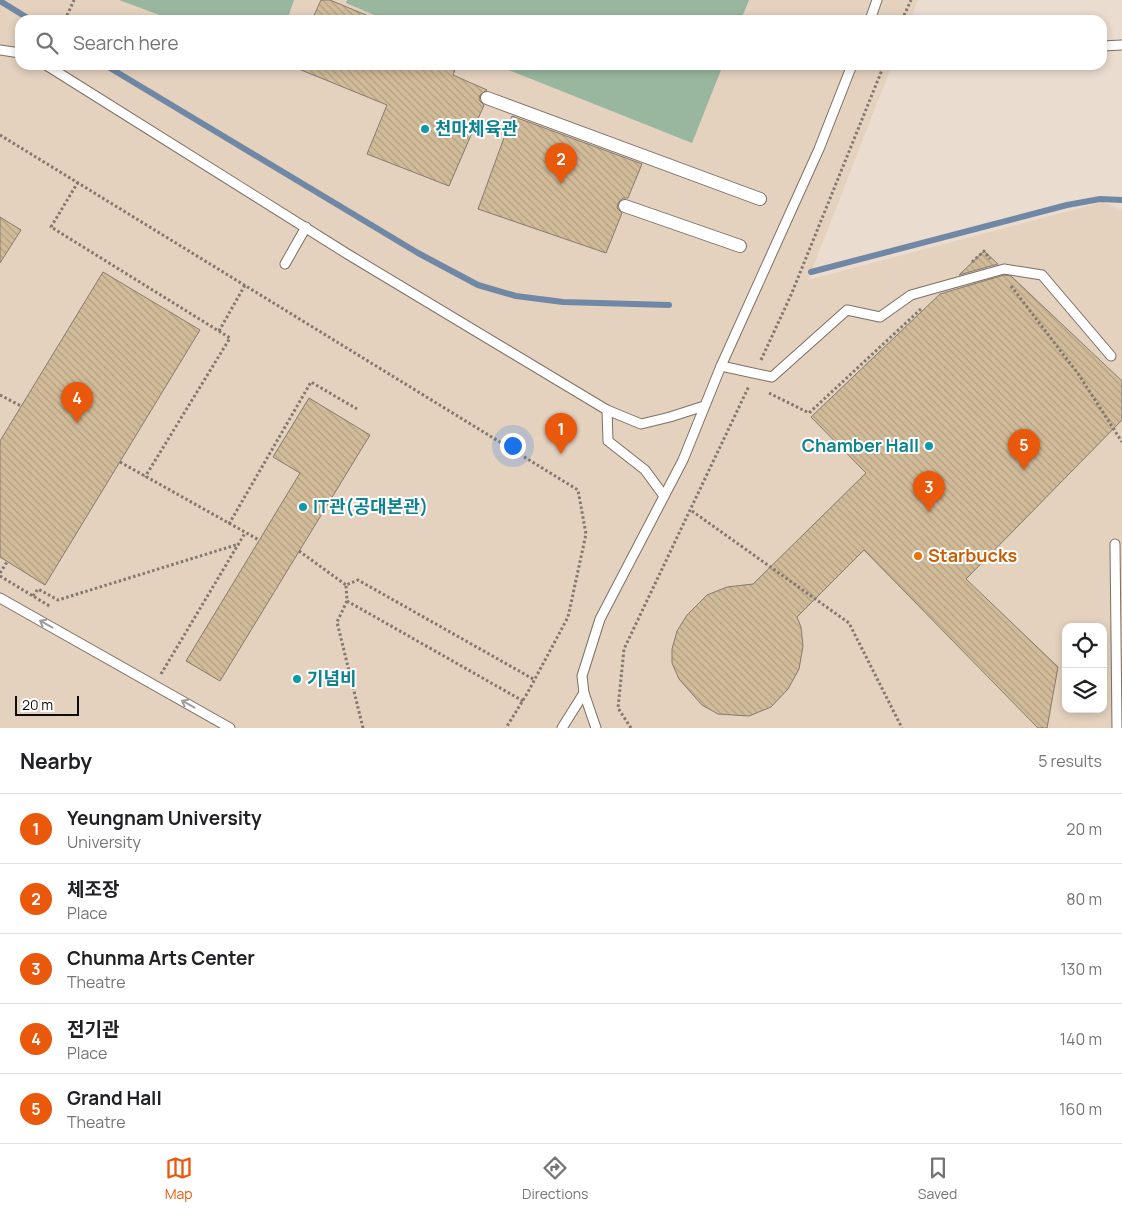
<!DOCTYPE html>
<meta charset="utf-8">
<style>
:root{--surface:#fff;--page:#f2f2f2;--text:#202124;--muted:#757577;--line:#e0e0e0;--accent:#ea580c}
body{margin:0;font-family:Manrope,"Noto Sans KR",sans-serif;background:var(--page);color:var(--text)}
.controls{position:absolute;right:15px;bottom:15px;display:grid;overflow:hidden;border-radius:10px;box-shadow:0 2px 8px #0003}
.controls button{width:45px;height:45px;display:grid;place-items:center;padding:0;border:0;border-bottom:1px solid var(--line);background:var(--surface);color:var(--text);font:25px sans-serif}
.scale{position:absolute;left:15px;bottom:12px;width:64px;box-sizing:border-box;padding-left:5px;border:2px solid #0f0b07;border-top:0;font-size:14px;line-height:18px;white-space:nowrap;color:#0f0b07;-webkit-text-stroke:4px #fff;paint-order:stroke}
.you{position:absolute;left:512px;top:445px;width:18px;height:18px;margin:-12px;border:4px solid #fff;border-radius:50%;background:#1a73e8;box-shadow:0 0 0 8px #1a73e833}
.badge{display:grid;place-items:center;width:32px;height:32px;border-radius:50%;background:var(--accent);color:#fff;font-size:16px;font-weight:700}
.pin{position:absolute;translate:-50% -41px;filter:drop-shadow(0 1px 2px #0008)}
.pin::after{content:'';position:absolute;top:26px;width:18px;height:15px;background:inherit;clip-path:polygon(0 0,100% 0,50% 100%)}
.list{margin:0;padding:0;list-style:none}
h2{display:flex;justify-content:space-between;align-items:center;height:65px;margin:0;padding:0 20px;font-size:21px}
h2 small{font-size:16px;font-weight:400;color:var(--muted)}
.list li{display:grid;grid-template-columns:32px 1fr auto;gap:15px;align-items:center;box-sizing:border-box;height:70px;padding:0 20px;border-top:1px solid var(--line)}
.list b{display:block;font-size:19px;white-space:nowrap}
.list p{margin:0;font-size:16px;white-space:nowrap;color:var(--muted)}
.list em{font-size:16px;font-style:normal;color:var(--muted)}
.icon{flex:none;width:28px;height:28px;fill:none;stroke:currentColor;stroke-width:2;stroke-linecap:round;stroke-linejoin:round}
.map{position:relative;flex:none;width:1122px;height:728px;overflow:hidden}
.search{position:absolute;background:var(--surface);box-shadow:0 2px 8px #0003;left:15px;right:15px;top:15px;height:55px;display:flex;align-items:center;gap:12px;box-sizing:border-box;padding:0 18px;border-radius:15px;color:var(--muted);font-size:19px}
.sheet{height:415px;background:var(--surface)}
nav{display:flex;justify-content:space-around;align-items:center;box-sizing:border-box;height:70px;border-top:1px solid var(--line);background:var(--surface);font-size:14px;color:var(--muted)}
nav a{display:grid;justify-items:center;gap:2px}
nav .on{color:var(--accent)}
.map>svg:first-child{display:block}
.built{fill:#e4d1be;fill-rule:evenodd}
.pitch{fill:#99b79f}
.lines{fill:none;stroke-linecap:round;stroke-linejoin:round}
.stream{stroke:#7088a5;stroke-width:6}
.building{fill:url(#building-back-hatch);stroke:#857c6e}
.service-casing{stroke:#7c7065;stroke-width:11}
.pedestrian-casing{stroke:#7c7065;stroke-width:14}
.path{stroke:#827870;stroke-width:3;stroke-dasharray:2.5 2.5;stroke-linecap:butt}
.service{stroke:#fff;stroke-width:9}
.pedestrian{stroke:#fff;stroke-width:12}
.oneway{stroke:#9f9d9c}
.culture-dot{fill:#0f9aa8;stroke:#fff;stroke-width:2}
.food-dot{fill:#e8710a;stroke:#fff;stroke-width:2}
.labels{text-anchor:middle;stroke-width:4;stroke-linejoin:round;paint-order:stroke}
.culture-label{font-size:18px;font-weight:bold;fill:#0d838f;stroke:#fff;text-anchor:start}
.food-label{font-size:18px;font-weight:bold;fill:#c56008;stroke:#fff;text-anchor:start}
</style>
<div class="map">
<svg width="1122" height="728" viewBox="0 0 1122 728">
<defs>
<pattern id="building-back-hatch" width="6" height="6" patternUnits="userSpaceOnUse" patternTransform="scale(1.25)"><rect width="6" height="6" fill="#d1bb99"/><path d="M-1 5l2 2M0 0l6 6M5-1l2 2" fill="none" stroke="#b29f82"/></pattern>
</defs>
<rect width="100%" height="100%" fill="#eadccf"/>
<!-- built -->
<path class="built" d="M0,0H918L910,20H20V65H892L808,280L1103,202L1122,210V728H0ZM1066,627H1103V709H1066Z"/>
<!-- pitch -->
<g class="pitch">
<path d="M119,0H294L287,20H173Z"/>
<path d="M347,0H749L741,20H386L346,3Z"/>
<path d="M496,65H723L692,143Z"/>
</g>
<g class="lines">
<!-- stream -->
<g class="stream">
<path d="M0,1L31,20"/>
<path d="M105,65L418,253L478,285L516,296L563,302L669,305"/>
<path d="M811,272L1067,205L1100,199L1122,200"/>
</g>
</g>
<!-- building -->
<g class="building">
<path d="M321,0H330L378,20H312Z"/>
<path d="M289,65H457L453,75L487,90L480,95L479,100L484,105L449,186L367,154L387,105Z"/>
<path d="M512,116L642,164L628,198H623L618,203L617,208L622,213L606,253L478,209Z"/>
<path d="M0,217L21,230L0,263Z"/>
<path d="M984,251L998,264L959,275Z"/>
<path d="M103,272L200,330L45,585L0,557V441Z"/>
<path d="M1004,275L1011,276L1122,381V420L966,579L1058,667L1047,728H1038L864,550L797,617L801,627L803,646L799,669L788,689L771,707L749,716L718,714L702,705L679,679L672,663V649L677,631L687,615L707,595L727,587L753,584L866,473L811,417L940,294Z"/>
<path d="M309,398L370,435L220,681L186,661L300,473L273,457Z"/>
</g>
<g class="lines">
<defs>
<g id="service">
<path d="M870,20L877,0"/>
<path d="M1102,46L1122,45"/>
<path d="M0,50L20,53"/>
<path d="M46,65L349,255L607,410L641,424L670,417L704,406"/>
<path d="M285,264L306,227"/>
<path d="M721,366L772,377L847,310L880,317L911,295L1004,269L1042,275L1111,356"/>
<path d="M607,410L608,441L645,470L664,496"/>
<path d="M1115,544L1117,728"/>
<path d="M0,598L230,728"/>
<path d="M562,728L584,693"/>
<path d="M596,728L584,693L582,676L600,619L683,460L721,366L819,149L852,65"/>
</g>
<g id="pedestrian">
<path d="M487,98L760,199"/>
<path d="M625,206L740,246"/>
</g>
</defs>
<!-- service casing -->
<use href="#service" class="service-casing"/>
<!-- pedestrian casing -->
<use href="#pedestrian" class="pedestrian-casing"/>
<!-- path -->
<g class="path">
<path d="M65,20L74,0"/>
<path d="M902,20L911,0"/>
<path d="M0,135L578,490L586,534L568,617L528,692L506,728"/>
<path d="M78,182L51,227L230,338L145,477"/>
<path d="M972,262L984,251L990,259"/>
<path d="M1011,286L1079,375L1122,442"/>
<path d="M219,331L245,285"/>
<path d="M761,360L791,295L884,65"/>
<path d="M769,393L809,413L922,308"/>
<path d="M0,395L21,406"/>
<path d="M120,462L259,540"/>
<path d="M692,511L849,623L902,728"/>
<path d="M229,524L311,382L357,409"/>
<path d="M299,551L346,585"/>
<path d="M0,573L7,562"/>
<path d="M0,576L51,607"/>
<path d="M33,596L38,589L58,600L239,544"/>
<path d="M347,601L337,622L363,728"/>
<path d="M161,674L245,533"/>
<path d="M523,701L347,601L346,585L358,580L535,680"/>
<path d="M631,728L618,708L624,649L749,386"/>
</g>
<!-- service -->
<use href="#service" class="service"/>
<!-- pedestrian -->
<use href="#pedestrian" class="pedestrian"/>
</g>
<!-- one-way arrows -->
<defs><path id="oneway-shaft" d="M-6 0H5M1.5-3L5.5 0L1.5 3" fill="none" stroke-width="1.6" stroke-linecap="round" stroke-linejoin="round" transform="scale(1.25)"/></defs>
<g class="oneway">
<use href="#oneway-shaft" transform="translate(46 624) rotate(-151)"/>
<use href="#oneway-shaft" transform="translate(188 704) rotate(-151)"/>
</g>
<!-- markers -->
<g class="culture-dot">
<circle cx="425" cy="129" r="5"/>
<circle cx="929" cy="446" r="5"/>
<circle cx="303" cy="507" r="5"/>
<circle cx="297" cy="679" r="5"/>
</g>
<circle class="food-dot" cx="918" cy="556" r="5"/>
<g class="labels">
<!-- culture labels -->
<g class="culture-label">
<text x="435" y="135">천마체육관</text>
<text x="919" y="452" text-anchor="end">Chamber Hall</text>
<text x="313" y="513">IT관(공대본관)</text>
<text x="307" y="685">기념비</text>
</g>
<!-- food labels -->
<g class="food-label">
<text x="928" y="562">Starbucks</text>
</g>
</g>
</svg>
<div class="controls">
<button><svg class="icon" aria-label="locate" viewBox="0 0 24 24"><circle cx="12" cy="12" r="6"/><path d="M12 2v4M12 18v4M2 12h4M18 12h4"/></svg></button>
<button><svg class="icon" aria-label="layers" viewBox="0 0 24 24"><path d="M12 4l9 5-9 5-9-5zM3 14l9 5 9-5"/></svg></button>
</div>
<div class="scale">20 m</div>
<div class="you"></div>
<div class="pin badge" style="left:561px;top:454px">1</div>
<div class="pin badge" style="left:561px;top:184px">2</div>
<div class="pin badge" style="left:929px;top:512px">3</div>
<div class="pin badge" style="left:77px;top:423px">4</div>
<div class="pin badge" style="left:1024px;top:470px">5</div>
<div class="search"><svg class="icon" aria-label="search" viewBox="0 0 24 24"><circle cx="10" cy="10" r="6"/><path d="M15 15l6 6"/></svg>Search here</div>
</div>
<section class="sheet">
<h2>Nearby<small>5 results</small></h2>
<ul class="list">
<li><span class="badge">1</span><div><b>Yeungnam University</b><p>University</p></div><em>20 m</em></li>
<li><span class="badge">2</span><div><b>체조장</b><p>Place</p></div><em>80 m</em></li>
<li><span class="badge">3</span><div><b>Chunma Arts Center</b><p>Theatre</p></div><em>130 m</em></li>
<li><span class="badge">4</span><div><b>전기관</b><p>Place</p></div><em>140 m</em></li>
<li><span class="badge">5</span><div><b>Grand Hall</b><p>Theatre</p></div><em>160 m</em></li>
</ul>
</section>
<nav>
<a class="on"><svg class="icon" aria-label="map" viewBox="0 0 24 24"><path d="M3 6l6-2 6 2 6-2v14l-6 2-6-2-6 2zM9 4v14M15 6v14"/></svg>Map</a>
<a><svg class="icon" aria-label="directions" viewBox="0 0 24 24"><path d="M12 3l9 9-9 9-9-9zM9 14v-3h6M13 9l2 2-2 2"/></svg>Directions</a>
<a><svg class="icon" aria-label="saved" viewBox="0 0 24 24"><path d="M7 4h10v16l-5-4-5 4z"/></svg>Saved</a>
</nav>
